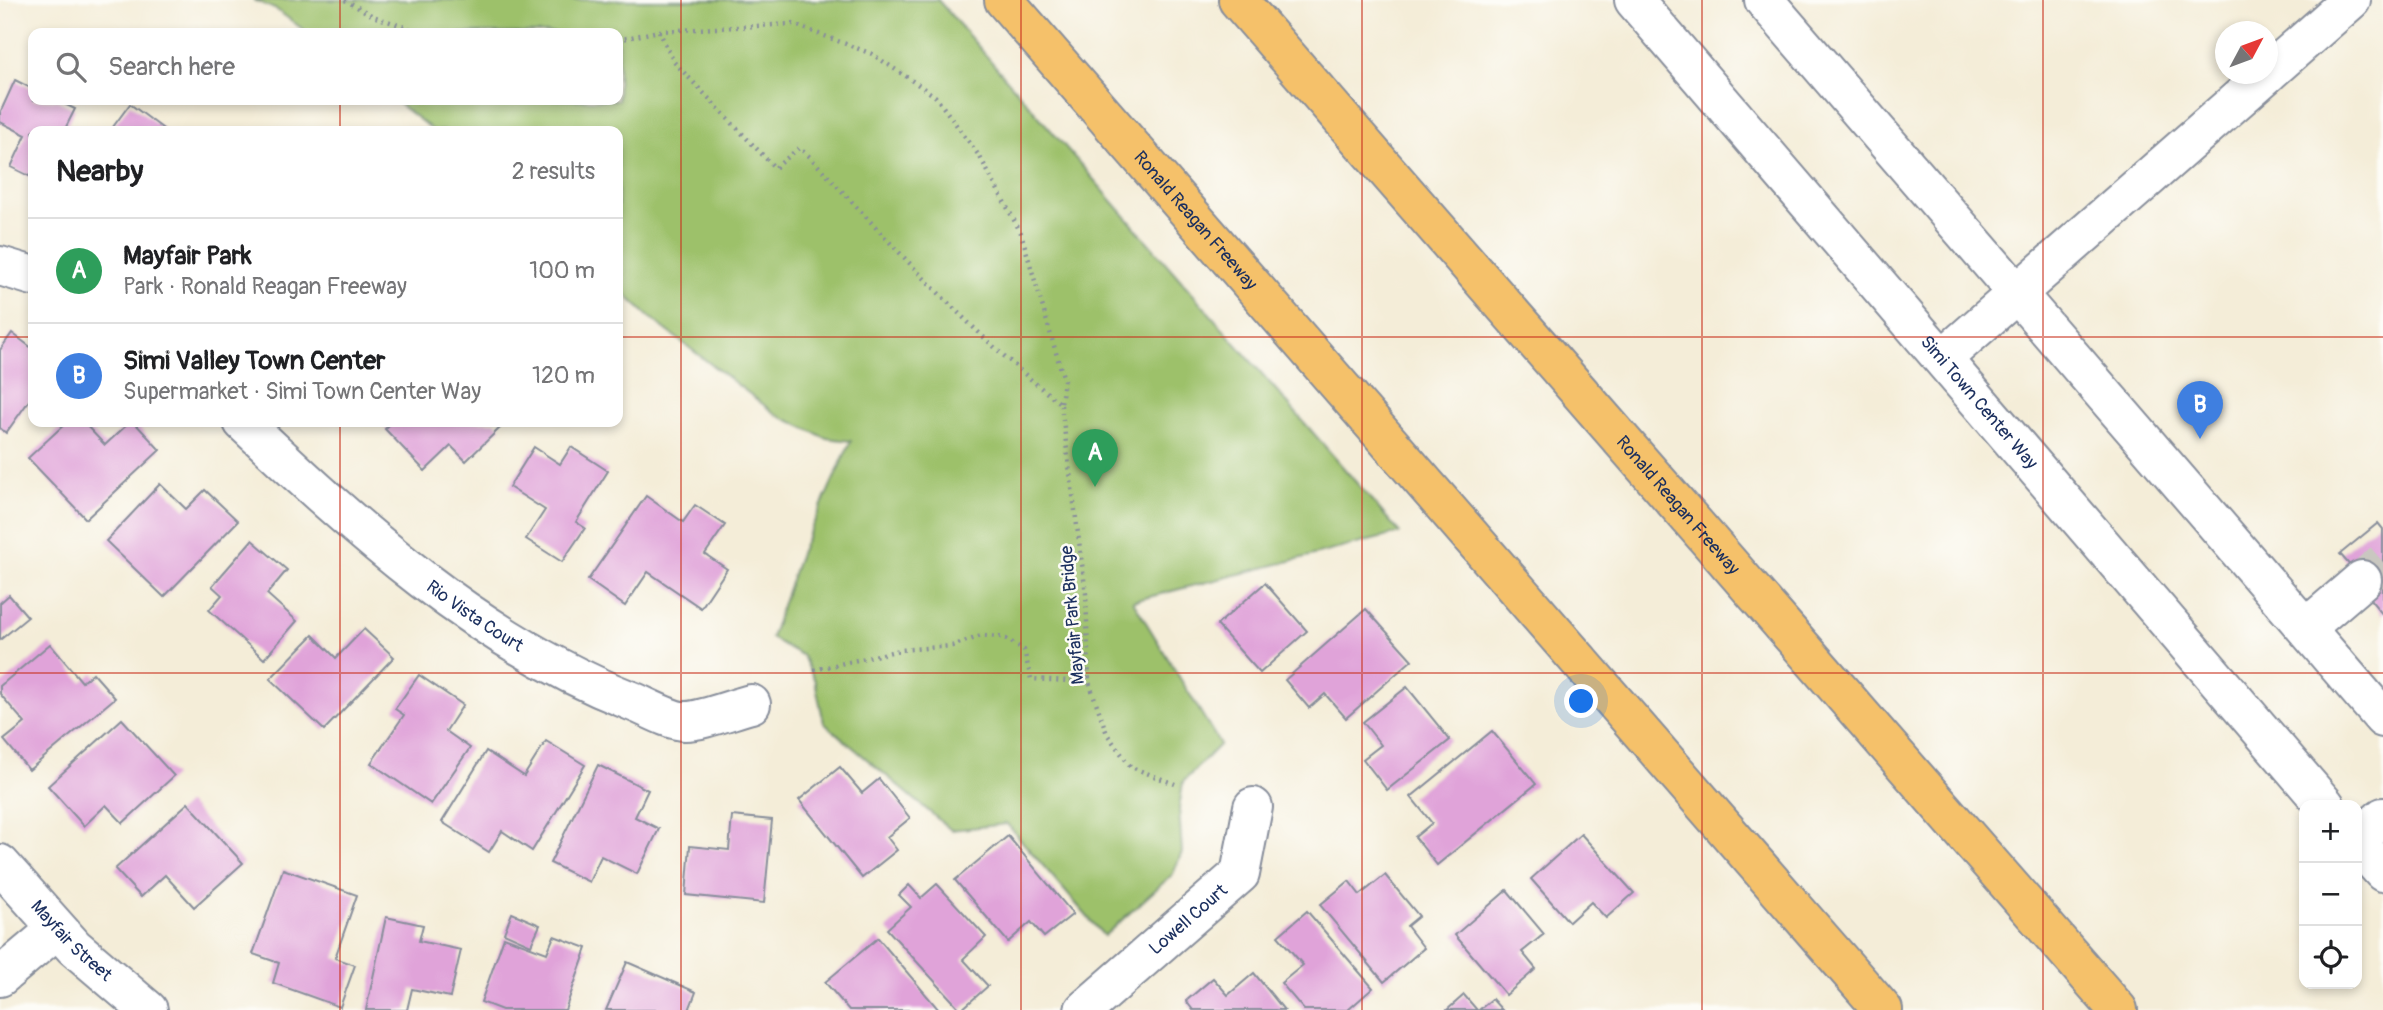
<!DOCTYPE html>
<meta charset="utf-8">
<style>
:root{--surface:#fff;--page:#f6f6f6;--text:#202124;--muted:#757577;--line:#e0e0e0;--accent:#2563eb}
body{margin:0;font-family:Pangolin,sans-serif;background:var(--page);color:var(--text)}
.controls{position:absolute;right:21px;bottom:21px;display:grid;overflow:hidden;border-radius:14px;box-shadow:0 4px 10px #0003}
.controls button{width:63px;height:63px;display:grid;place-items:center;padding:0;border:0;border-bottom:2px solid var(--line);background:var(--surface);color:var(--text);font:35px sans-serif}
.compass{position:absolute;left:2215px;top:21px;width:63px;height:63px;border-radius:50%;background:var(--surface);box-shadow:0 4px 10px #0003;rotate:49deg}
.you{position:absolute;left:1582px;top:702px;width:24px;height:24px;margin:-18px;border:5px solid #fff;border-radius:50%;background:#1a73e8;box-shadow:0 0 0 10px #1a73e833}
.badge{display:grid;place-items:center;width:46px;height:46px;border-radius:50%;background:var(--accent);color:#fff;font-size:23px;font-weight:700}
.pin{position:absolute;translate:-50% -58px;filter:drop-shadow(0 2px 4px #0008)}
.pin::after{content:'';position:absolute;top:37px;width:24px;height:21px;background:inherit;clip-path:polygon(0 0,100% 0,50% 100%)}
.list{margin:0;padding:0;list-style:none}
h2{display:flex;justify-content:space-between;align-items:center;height:91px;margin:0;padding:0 28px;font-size:30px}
h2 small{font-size:23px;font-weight:400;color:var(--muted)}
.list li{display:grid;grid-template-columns:46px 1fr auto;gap:21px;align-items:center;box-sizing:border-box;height:105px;padding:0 28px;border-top:2px solid var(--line)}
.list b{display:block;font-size:26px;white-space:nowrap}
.list p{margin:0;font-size:23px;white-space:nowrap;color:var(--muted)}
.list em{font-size:23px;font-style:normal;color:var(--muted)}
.icon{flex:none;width:38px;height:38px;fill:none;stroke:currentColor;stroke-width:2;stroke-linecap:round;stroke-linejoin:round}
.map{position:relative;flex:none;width:2383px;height:1010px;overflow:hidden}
.search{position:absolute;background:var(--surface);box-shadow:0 4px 10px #0003;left:28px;top:28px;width:595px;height:77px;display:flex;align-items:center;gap:18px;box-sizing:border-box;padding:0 24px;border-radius:14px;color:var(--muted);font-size:26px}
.panel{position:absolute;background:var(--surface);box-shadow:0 4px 10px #0003;left:28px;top:126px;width:595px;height:301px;border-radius:14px}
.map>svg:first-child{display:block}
.green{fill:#9dc16b;stroke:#5c7864;stroke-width:2}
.building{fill:#e0a3d9}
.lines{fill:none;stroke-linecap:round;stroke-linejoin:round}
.minor-tunnel{stroke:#c9c7c0;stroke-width:38;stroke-dasharray:38 19;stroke-linecap:butt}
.minor-casing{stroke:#888e9b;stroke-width:42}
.highway-casing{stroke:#888e9b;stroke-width:42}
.path{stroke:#888e9b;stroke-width:4.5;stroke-dasharray:2 5;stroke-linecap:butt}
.minor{stroke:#fff;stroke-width:38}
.highway{stroke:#f5c16b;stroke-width:38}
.grid{fill:none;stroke:#c8321e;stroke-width:2;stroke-opacity:0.55}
.labels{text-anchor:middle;stroke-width:5;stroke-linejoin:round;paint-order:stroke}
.street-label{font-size:18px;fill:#1b2f5e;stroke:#fdfcf7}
</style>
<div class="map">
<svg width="2383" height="1010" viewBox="0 0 2383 1010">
<rect width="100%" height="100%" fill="#fdfcf7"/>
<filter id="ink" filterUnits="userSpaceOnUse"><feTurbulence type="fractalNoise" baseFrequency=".0143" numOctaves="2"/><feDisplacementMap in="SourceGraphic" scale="14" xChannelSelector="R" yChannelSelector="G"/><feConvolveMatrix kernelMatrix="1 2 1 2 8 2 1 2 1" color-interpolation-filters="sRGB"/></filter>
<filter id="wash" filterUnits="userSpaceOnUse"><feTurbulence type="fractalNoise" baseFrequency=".00686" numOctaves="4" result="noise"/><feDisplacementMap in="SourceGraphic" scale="28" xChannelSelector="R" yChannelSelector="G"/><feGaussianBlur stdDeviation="1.57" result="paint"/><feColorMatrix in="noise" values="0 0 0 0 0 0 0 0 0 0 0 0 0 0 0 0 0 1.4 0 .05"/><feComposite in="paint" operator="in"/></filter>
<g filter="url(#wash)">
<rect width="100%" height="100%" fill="#f4edd8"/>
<!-- green -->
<path class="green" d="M254,0H938L1400,533L1133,601L1220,744L1183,782L1179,809L1182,852L1173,874L1104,936L1007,824L951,830L824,723L815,681L803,656L771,638L800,553L851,441L826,438L777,415L648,316L618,288V131H434L394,100H618V33H308L277,10Z"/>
<g id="blocks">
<!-- building -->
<g class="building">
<path d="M15,80L33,89V100H56L75,109L64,131H33V178L11,167L26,135L0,122V113Z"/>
<path d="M130,104L166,131H110Z"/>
<path d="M12,333L33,349V395L6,433L0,428V350Z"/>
<path d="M67,422H83L105,445L130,422H134L160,450L86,519L28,458Z"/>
<path d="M392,422H495L501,427L466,461L451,446L425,471L385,429Z"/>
<path d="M534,447L560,464L571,447L608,471L576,522L585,528L562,562L526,539L545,510L509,487Z"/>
<path d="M160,484L186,509L205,490L238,521L164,597L106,541Z"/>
<path d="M646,496L683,522L695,505L725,525L705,554L727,569L701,608L648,572L625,606L588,580Z"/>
<path d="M2378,523L2383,529V615L2369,598L2374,593L2340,554Z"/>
<path d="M252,540L287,570L267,594L297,621L264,659L209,610L222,595L212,586Z"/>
<path d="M1265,583L1307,631L1260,673L1217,625Z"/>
<path d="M9,595L28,617L0,640V603Z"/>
<path d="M1366,609L1412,660L1346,718L1325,694L1309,708L1285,680Z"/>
<path d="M364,629L394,657L324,730L270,679L313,635L336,658Z"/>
<path d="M50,644L82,682L93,673L115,698L29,770L4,740L25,723L0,694V686Z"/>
<path d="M419,675L463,705L446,731L470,748L431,804L371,763L404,715L395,709Z"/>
<path d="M1407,687L1450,740L1387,790L1363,759L1381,745L1363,722Z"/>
<path d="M122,719L174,776L123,823L106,805L84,826L48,786Z"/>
<path d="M1492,731L1536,784L1437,865L1415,837L1432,823L1411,797Z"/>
<path d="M546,741L585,765L532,851L502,831L489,852L442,822L486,751L524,776Z"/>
<path d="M598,765L648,790L635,817L659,829L637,874L601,856L589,882L550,863Z"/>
<path d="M840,767L862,793L879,779L910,818L887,837L897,850L862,878L799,800Z"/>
<path d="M188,803L243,863L194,907L165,875L141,897L115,869Z"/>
<path d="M732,816L772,820L764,903L686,895L690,846L729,850Z"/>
<path d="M1581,834L1634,893L1606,918L1591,902L1569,922L1531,879Z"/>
<path d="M1008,836L1073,914L1044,937L1031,922L1008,942L955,880Z"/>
<path d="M283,869L357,895L335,958L355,965L340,1007L273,983L279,963L253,954Z"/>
<path d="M1385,875L1419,916L1407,926L1424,948L1384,982L1320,905L1349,881L1360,895Z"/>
<path d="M937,884L986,937L963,959L988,986L961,1010L887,929L911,907L899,895L909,885L921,898Z"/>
<path d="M1507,890L1544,934L1522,952L1536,969L1506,995L1455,935Z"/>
<path d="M1307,911L1373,988L1348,1010H1304L1281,983L1303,965L1278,936Z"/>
<path d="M512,913L540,925L531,945L504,933Z"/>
<path d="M386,917L423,925L419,941L461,950L450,997L412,989L407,1010H366Z"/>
<path d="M554,936L587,948L565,1010H502L481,1002L504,937L547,953Z"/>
<path d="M878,938L939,1010H849L825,982Z"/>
<path d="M627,962L696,992L689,1010H606Z"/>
<path d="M1254,973L1284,1010H1193L1186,1001L1213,978L1228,995Z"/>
<path d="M1464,995L1477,1010H1447Z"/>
<path d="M1492,999L1502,1010H1479Z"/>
</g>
</g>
</g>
<g filter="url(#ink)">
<use href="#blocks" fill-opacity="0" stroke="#888e9b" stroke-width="2"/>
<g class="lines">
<!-- minor-tunnel -->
<path class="minor-tunnel" d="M2362,580L2383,562"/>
<defs>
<g id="minor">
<path id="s1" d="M1634,0L2325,805"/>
<path d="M1764,0L2383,718"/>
<path d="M2268,73L2351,0"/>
<path d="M0,266L33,276"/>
<path d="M1943,358L2267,74"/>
<path id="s2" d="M243,422C358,531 479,641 629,700C643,705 670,721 684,721C700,722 734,708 751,704"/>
<path d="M2306,628L2362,580"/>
<path d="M2357,840L2383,817"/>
<path d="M2357,843L2383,872"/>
<path id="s3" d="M0,864L74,947L148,1010"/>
<path d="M0,977L57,929"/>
<path id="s4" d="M1084,1010L1240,874L1253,807"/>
</g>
<g id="highway">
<path id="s5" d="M1004,0L1883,1010"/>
<path id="s6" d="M1238,0L2118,1010"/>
</g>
</defs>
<!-- minor casing -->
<use href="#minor" class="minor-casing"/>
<!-- highway casing -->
<use href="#highway" class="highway-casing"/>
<!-- path -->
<g class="path">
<path d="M345,0L373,16L422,33"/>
<path d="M618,40L659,31L793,24L872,54L935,96L980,157L1021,233L1064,380L1061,404C968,331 891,243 810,157L799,148L775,168L674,62L659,31"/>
<path d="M1061,405L1086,594L1089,682L1107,734L1131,767L1175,784"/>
<path d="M814,670L900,650L952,646L981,636L1003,637L1024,650L1031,679L1089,682"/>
</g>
<!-- minor -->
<use href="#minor" class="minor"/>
<!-- highway -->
<use href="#highway" class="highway"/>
</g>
</g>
<!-- grid -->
<path class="grid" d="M340,0V33M681,0V1010M1021,0V1010M1362,0V1010M1702,0V1010M2043,0V1010M340,100V131M0,337H33M618,337H2383M340,422V1010M0,673H2383"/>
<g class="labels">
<!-- street labels -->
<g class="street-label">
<text dy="6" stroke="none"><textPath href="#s5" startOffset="292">Ronald Reagan Freeway</textPath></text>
<text dy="6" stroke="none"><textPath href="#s1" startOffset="530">Simi Town Center Way</textPath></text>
<text dy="6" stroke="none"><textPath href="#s6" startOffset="670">Ronald Reagan Freeway</textPath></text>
<text dy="6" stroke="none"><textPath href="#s2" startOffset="303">Rio Vista Court</textPath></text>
<text transform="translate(1072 615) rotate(-95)" y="6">Mayfair Park Bridge</text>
<text dy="6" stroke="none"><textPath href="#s4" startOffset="138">Lowell Court</textPath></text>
<text dy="6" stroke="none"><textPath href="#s3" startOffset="105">Mayfair Street</textPath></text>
</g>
</g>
</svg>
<div class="controls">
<button>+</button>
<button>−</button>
<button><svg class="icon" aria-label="locate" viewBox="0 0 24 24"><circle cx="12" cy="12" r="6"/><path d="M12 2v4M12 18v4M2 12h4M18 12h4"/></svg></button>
</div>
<svg class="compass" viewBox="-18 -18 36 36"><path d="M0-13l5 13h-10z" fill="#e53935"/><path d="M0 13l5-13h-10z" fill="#757577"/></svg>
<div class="you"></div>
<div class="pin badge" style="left:1095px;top:487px;background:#2e9e5b">A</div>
<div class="pin badge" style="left:2200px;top:439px;background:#3f7fe0">B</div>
<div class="search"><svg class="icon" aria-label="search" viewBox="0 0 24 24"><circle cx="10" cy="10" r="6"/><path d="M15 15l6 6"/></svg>Search here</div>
<section class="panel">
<h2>Nearby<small>2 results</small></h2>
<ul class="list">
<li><span class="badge" style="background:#2e9e5b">A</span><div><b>Mayfair Park</b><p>Park · Ronald Reagan Freeway</p></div><em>100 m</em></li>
<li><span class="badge" style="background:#3f7fe0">B</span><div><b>Simi Valley Town Center</b><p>Supermarket · Simi Town Center Way</p></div><em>120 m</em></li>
</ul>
</section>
</div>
